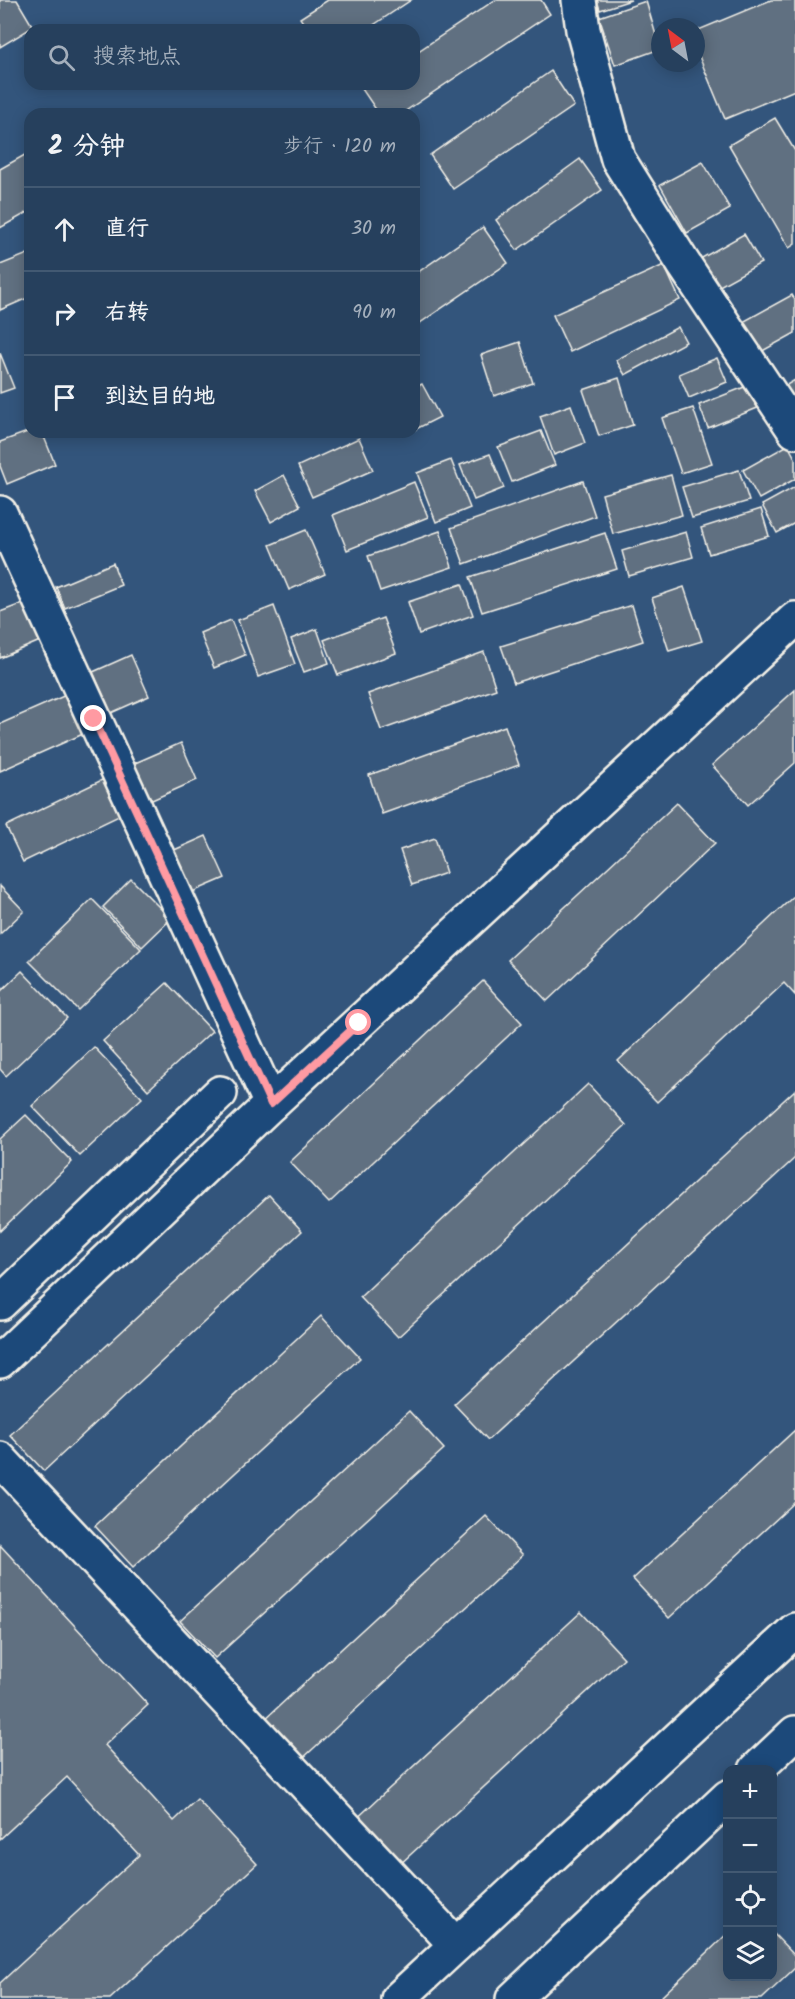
<!DOCTYPE html>
<html lang="zh">
<meta charset="utf-8">
<style>
:root{--surface:#26405d;--page:#2e4763;--text:#f1f3f6;--muted:#a4afbc;--line:#425972}
body{margin:0;font-family:Kalam,"LXGW WenKai TC",sans-serif;background:var(--page);color:var(--text)}
.controls{position:absolute;right:18px;bottom:18px;display:grid;overflow:hidden;border-radius:12px;box-shadow:0 3px 15px #0003}
.controls button{width:54px;height:54px;display:grid;place-items:center;padding:0;border:0;border-bottom:2px solid var(--line);background:var(--surface);color:var(--text);font:30px sans-serif}
.compass{position:absolute;left:651px;top:18px;width:54px;height:54px;border-radius:50%;background:var(--surface);box-shadow:0 3px 15px #0003;rotate:328deg}
.stop{position:absolute;width:18px;height:18px;margin:-14px;border:4px solid #ff9aa2;border-radius:50%;background:#fff}
.stop.end{background:#ff9aa2;border-color:#fff;box-shadow:0 2px 6px #0008}
.list{margin:0;padding:0;list-style:none}
h2{display:flex;justify-content:space-between;align-items:center;height:78px;margin:0;padding:0 24px;font-size:26px}
h2 small{font-size:20px;font-weight:400;color:var(--muted)}
.list li{display:grid;grid-template-columns:39px 1fr auto;gap:18px;align-items:center;box-sizing:border-box;height:84px;padding:0 24px;border-top:2px solid var(--line)}
.list b{display:block;font-size:22px;white-space:nowrap}
.list em{font-size:20px;font-style:normal;color:var(--muted)}
.icon{flex:none;width:33px;height:33px;fill:none;stroke:currentColor;stroke-width:2;stroke-linecap:round;stroke-linejoin:round}
.map{position:relative;flex:none;width:795px;height:1999px;overflow:hidden}
.search{position:absolute;background:var(--surface);box-shadow:0 3px 15px #0003;left:24px;top:24px;width:396px;height:66px;display:flex;align-items:center;gap:15px;box-sizing:border-box;padding:0 21px;border-radius:18px;color:var(--muted);font-size:22px}
.panel{position:absolute;background:var(--surface);box-shadow:0 3px 15px #0003;left:24px;top:108px;width:396px;height:330px;border-radius:18px}
.map>svg:first-child{display:block}
.building{fill:#617081;stroke:#f4f1e8;stroke-width:1.5}
.lines{fill:none;stroke-linecap:round;stroke-linejoin:round}
.minor-casing{stroke:#f4f1e8;stroke-width:38}
.major-casing{stroke:#f4f1e8;stroke-width:38}
.minor{stroke:#1f4a7a;stroke-width:33}
.major{stroke:#1f4a7a;stroke-width:33}
.route{stroke:#ff9aa2;stroke-width:8}
</style>
<div class="map">
<svg width="795" height="1999" viewBox="0 0 795 1999">
<rect width="100%" height="100%" fill="#33557c"/>
<filter id="ink" filterUnits="userSpaceOnUse"><feTurbulence type="fractalNoise" baseFrequency=".0167" numOctaves="2"/><feDisplacementMap in="SourceGraphic" scale="12" xChannelSelector="R" yChannelSelector="G"/><feConvolveMatrix kernelMatrix="1 2 1 2 8 2 1 2 1" color-interpolation-filters="sRGB"/></filter>
<g filter="url(#ink)">
<!-- building -->
<g class="building">
<path d="M0,0H17L33,27L0,47Z"/>
<path d="M328,0H411L366,30H308L300,18Z"/>
<path d="M495,0H541L550,14L401,114H379L362,89L369,84H414V54Z"/>
<path d="M597,0H631L600,10Z"/>
<path d="M771,0H795V90L725,119L696,49V31Z"/>
<path d="M646,1L660,49L615,65L599,17Z"/>
<path d="M551,71L574,106L453,189L430,155Z"/>
<path d="M775,118L795,151V244L789,248L729,145Z"/>
<path d="M30,152V211L0,228V169Z"/>
<path d="M580,159L602,190L517,250L496,220Z"/>
<path d="M703,162L730,209L687,233L660,185Z"/>
<path d="M483,227L508,263L414,327V275Z"/>
<path d="M744,234L761,263L716,288L700,259Z"/>
<path d="M30,253V297L0,310V265Z"/>
<path d="M664,265L680,300L570,352L553,315Z"/>
<path d="M792,295L795,300V333L757,354L741,323Z"/>
<path d="M678,327L686,342L625,375L616,360Z"/>
<path d="M520,342L533,383L494,396L481,355Z"/>
<path d="M0,353L14,388L0,393Z"/>
<path d="M717,358L727,382L689,398L679,374Z"/>
<path d="M619,378L633,425L599,436L583,390Z"/>
<path d="M795,380V410L783,387Z"/>
<path d="M422,384L440,417L414,430V388Z"/>
<path d="M752,384L760,407L708,428L699,405Z"/>
<path d="M571,405L585,443L554,455L540,416Z"/>
<path d="M693,408L712,463L681,473L662,418Z"/>
<path d="M30,431L42,432L55,464L7,484L0,466V442Z"/>
<path d="M541,431L555,465L512,482L498,447Z"/>
<path d="M359,438L373,470L312,497L298,466Z"/>
<path d="M788,445L795,458V479L759,499L743,470Z"/>
<path d="M490,454L504,488L474,500L460,465Z"/>
<path d="M451,460L470,508L436,522L417,473Z"/>
<path d="M739,470L749,501L692,518L682,487Z"/>
<path d="M284,475L300,506L271,522L255,491Z"/>
<path d="M671,475L682,515L613,534L602,494Z"/>
<path d="M583,481L595,516L464,564L451,528Z"/>
<path d="M414,482L428,517L347,550L333,515Z"/>
<path d="M795,487V523L777,533L762,505Z"/>
<path d="M761,509L769,536L709,554L701,528Z"/>
<path d="M306,530L325,574L289,590L270,545Z"/>
<path d="M440,531L452,567L380,591L368,556Z"/>
<path d="M686,532L693,557L629,576L622,551Z"/>
<path d="M605,533L617,569L482,612L470,577Z"/>
<path d="M113,563L121,585L65,608L56,587Z"/>
<path d="M462,584L473,615L419,634L408,602Z"/>
<path d="M684,587L702,641L669,651L652,598Z"/>
<path d="M24,603L40,641L0,658V612Z"/>
<path d="M632,605L643,641L514,683L501,646Z"/>
<path d="M274,606L295,664L258,677L238,620Z"/>
<path d="M383,618L396,653L338,675L324,640Z"/>
<path d="M231,620L245,655L214,668L200,633Z"/>
<path d="M317,629L329,663L304,672L291,639Z"/>
<path d="M484,652L496,689L381,730L368,694Z"/>
<path d="M131,655L149,696L111,713L93,672Z"/>
<path d="M795,690V763L748,805L712,765Z"/>
<path d="M66,695L83,734L0,771V724Z"/>
<path d="M505,726L519,765L382,814L369,775Z"/>
<path d="M181,743L197,780L143,804L126,767Z"/>
<path d="M104,779L121,815L23,862L6,826Z"/>
<path d="M677,803L715,843L547,1001L508,960Z"/>
<path d="M206,836L225,878L190,893L172,851Z"/>
<path d="M435,838L446,873L412,885L400,850Z"/>
<path d="M131,879L171,919L142,947L103,907Z"/>
<path d="M0,886L24,911L0,934Z"/>
<path d="M795,895V995L784,983L657,1102L618,1061Z"/>
<path d="M92,899L141,949L78,1010L29,961Z"/>
<path d="M22,971L67,1018L6,1076L0,1069V992Z"/>
<path d="M483,981L522,1023L329,1203L290,1162Z"/>
<path d="M167,983L212,1031L148,1090L103,1041Z"/>
<path d="M94,1047L142,1098L80,1156L32,1106Z"/>
<path d="M588,1084L626,1125L398,1337L360,1297Z"/>
<path d="M795,1090V1158L488,1440L454,1404Z"/>
<path d="M26,1115L72,1162L0,1231V1139Z"/>
<path d="M269,1195L302,1231L44,1471L10,1435Z"/>
<path d="M321,1316L360,1358L133,1567L95,1526Z"/>
<path d="M409,1411L444,1449L215,1658L180,1621Z"/>
<path d="M795,1430V1502L669,1618L633,1579Z"/>
<path d="M486,1516L523,1555L301,1760L264,1720Z"/>
<path d="M0,1545L148,1705L105,1745L174,1821L197,1799L257,1864L110,1999H0V1983L139,1855L67,1777L0,1839Z"/>
<path d="M581,1612L624,1658L397,1867L354,1821Z"/>
<path d="M772,1932L795,1956V1968L762,1999H659L728,1933V1976H772Z"/>
</g>
<g class="lines">
<defs>
<g id="minor">
<path d="M579,0L583,30L618,159L683,263L795,431"/>
<path d="M0,513L271,1104"/>
<path d="M0,1303L220,1093"/>
<path d="M0,1361L271,1104L795,619"/>
<path d="M0,1459L456,1945"/>
</g>
<g id="major">
<path d="M756,1770L795,1733"/>
<path d="M398,1999L795,1630"/>
<path d="M513,1999L728,1797"/>
</g>
</defs>
<!-- minor casing -->
<use href="#minor" class="minor-casing"/>
<!-- major casing -->
<use href="#major" class="major-casing"/>
<!-- minor -->
<use href="#minor" class="minor"/>
<!-- major -->
<use href="#major" class="major"/>
</g>
</g>
<g class="lines" filter="url(#ink)">
<!-- route -->
<path class="route" d="M94,719L271,1104L359,1023"/>
</g>
</svg>
<div class="controls">
<button>+</button>
<button>−</button>
<button><svg class="icon" aria-label="locate" viewBox="0 0 24 24"><circle cx="12" cy="12" r="6"/><path d="M12 2v4M12 18v4M2 12h4M18 12h4"/></svg></button>
<button><svg class="icon" aria-label="layers" viewBox="0 0 24 24"><path d="M12 4l9 5-9 5-9-5zM3 14l9 5 9-5"/></svg></button>
</div>
<svg class="compass" viewBox="-18 -18 36 36"><path d="M0-13l5 13h-10z" fill="#e53935"/><path d="M0 13l5-13h-10z" fill="#a4afbc"/></svg>
<div class="stop" style="left:359px;top:1023px"></div>
<div class="stop end" style="left:94px;top:719px"></div>
<div class="search"><svg class="icon" aria-label="search" viewBox="0 0 24 24"><circle cx="10" cy="10" r="6"/><path d="M15 15l6 6"/></svg>搜索地点</div>
<section class="panel">
<h2>2 分钟<small>步行 · 120 m</small></h2>
<ul class="list">
<li><svg class="icon" aria-label="ahead" viewBox="0 0 24 24"><path d="M12 20V5M6 11l6-6 6 6"/></svg><div><b>直行</b></div><em>30 m</em></li>
<li><svg class="icon" aria-label="right" viewBox="0 0 24 24"><path d="M7 20v-9h11M14 6l5 5-5 5"/></svg><div><b>右转</b></div><em>90 m</em></li>
<li><svg class="icon" aria-label="arrive" viewBox="0 0 24 24"><path d="M6 21V4h12l-3 4 3 4H6"/></svg><div><b>到达目的地</b></div></li>
</ul>
</section>
</div>
